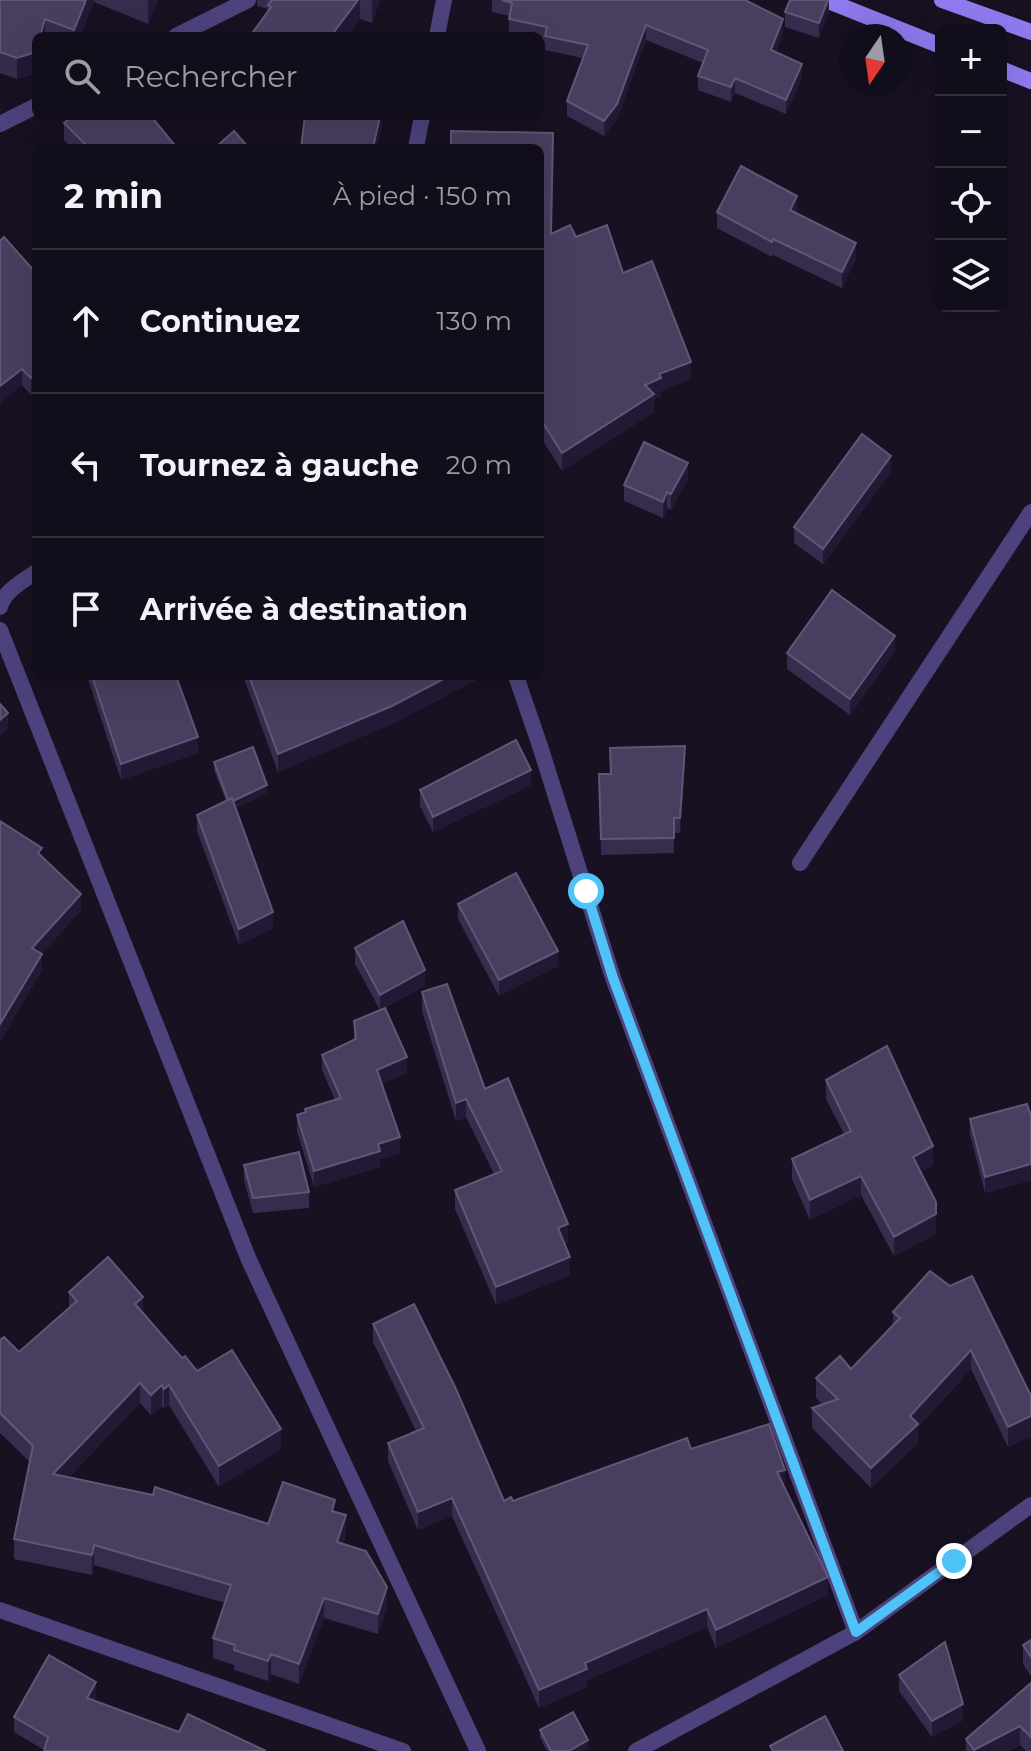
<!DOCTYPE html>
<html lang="fr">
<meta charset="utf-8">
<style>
:root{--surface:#110d1a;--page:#1a1623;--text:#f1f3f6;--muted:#9c9ca2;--line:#302d39}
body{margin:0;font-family:Montserrat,sans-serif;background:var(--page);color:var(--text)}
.controls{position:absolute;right:24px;top:24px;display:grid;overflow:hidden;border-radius:12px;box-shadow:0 8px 32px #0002}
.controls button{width:72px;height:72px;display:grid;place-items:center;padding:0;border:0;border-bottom:2px solid var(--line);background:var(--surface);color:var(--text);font:40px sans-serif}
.compass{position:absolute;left:839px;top:24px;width:72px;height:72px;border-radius:50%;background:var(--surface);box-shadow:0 8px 32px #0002;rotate:193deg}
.stop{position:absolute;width:24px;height:24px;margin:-18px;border:6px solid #4fc3f7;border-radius:50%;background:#fff}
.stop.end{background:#4fc3f7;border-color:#fff;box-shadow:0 2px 8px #0008}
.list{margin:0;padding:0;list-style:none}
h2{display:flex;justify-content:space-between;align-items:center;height:104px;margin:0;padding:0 32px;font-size:34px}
h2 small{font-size:26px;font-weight:400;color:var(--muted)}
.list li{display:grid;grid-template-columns:52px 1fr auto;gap:24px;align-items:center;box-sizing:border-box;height:144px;padding:0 32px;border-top:2px solid var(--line)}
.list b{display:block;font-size:30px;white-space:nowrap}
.list em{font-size:26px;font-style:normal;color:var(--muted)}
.icon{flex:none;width:44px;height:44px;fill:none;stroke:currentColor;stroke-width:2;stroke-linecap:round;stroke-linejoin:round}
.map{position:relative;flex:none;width:1031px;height:1751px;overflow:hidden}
.search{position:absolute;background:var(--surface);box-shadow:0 8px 32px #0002;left:32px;top:32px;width:512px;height:88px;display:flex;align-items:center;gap:20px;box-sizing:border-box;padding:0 28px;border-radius:12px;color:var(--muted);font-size:30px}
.panel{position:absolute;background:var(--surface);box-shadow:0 8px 32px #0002;left:32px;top:144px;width:512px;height:536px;border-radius:12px}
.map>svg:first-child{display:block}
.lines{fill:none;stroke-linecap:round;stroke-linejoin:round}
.minor{stroke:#4d427c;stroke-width:16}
.secondary{stroke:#8f7aef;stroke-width:16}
.wall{fill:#382c4e}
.shaded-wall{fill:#231935}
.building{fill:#4a3e60;stroke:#625678;stroke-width:2}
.route{stroke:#4fc3f7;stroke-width:10}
</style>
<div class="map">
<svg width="1031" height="1751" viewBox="0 0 1031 1751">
<rect width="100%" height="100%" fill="#171122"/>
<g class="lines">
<!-- minor -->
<g class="minor">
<path d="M176,36L248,0"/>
<path d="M437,36L444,0"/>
<path d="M0,124L36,106"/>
<path d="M416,148L422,116"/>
<path d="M0,607C4,591 23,581 36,572"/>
<path d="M0,630L249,1260L478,1751"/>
<path d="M516,676L540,746L613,978L856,1632"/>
<path d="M800,863L1031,512"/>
<path d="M0,1610L403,1751"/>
<path d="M636,1751L856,1632L1031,1505"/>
</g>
<!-- secondary -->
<g class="secondary">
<path d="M826,0L941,46"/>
<path d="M942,0L1031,32"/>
<path d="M1001,69L1031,81"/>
</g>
</g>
<!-- wall -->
<g class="wall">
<path d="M0,0H158L148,24L94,2L80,36H36V73L17,79L0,73Z"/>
<path d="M257,0H380L372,23L360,19L347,36H253V32L268,11V9L257,6Z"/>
<path d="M492,0H745L783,33L776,52L802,78L786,114L735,93L731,102L698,90V76L703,63L646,40L617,119L604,136L567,116V101L583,58L545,50V42L540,40V36H521L509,33V16L492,12Z"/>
<path d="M829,0V13L819,38L785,27V12Z"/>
<path d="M64,123L177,148H72L64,140Z"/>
<path d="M540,148L551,234L576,237L623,273L691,379L661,391V396L654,399V412L562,471L543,441L540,442Z"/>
<path d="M797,211L796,213L856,258L842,288L773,255L772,257L717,228V212Z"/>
<path d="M0,241L36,273L31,395L22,385L0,403Z"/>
<path d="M891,472L823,564L794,543V527Z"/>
<path d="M688,479L671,510L667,508L663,518L624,501V485Z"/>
<path d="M895,651L850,715L787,669V653Z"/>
<path d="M87,676H179L177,677L198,753L121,780Z"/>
<path d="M243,676H484L392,724L278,772Z"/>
<path d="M214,762L267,793L235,808L273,928L239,945L197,831V815L226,801L214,770Z"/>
<path d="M685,762L680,833H674V853L601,855L599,774H611Z"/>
<path d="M531,785L433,832L420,806V790Z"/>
<path d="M458,904L558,966L499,996L458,919Z"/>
<path d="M355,948L425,986L380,1010L355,964Z"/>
<path d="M422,992L485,1089L568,1243L565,1244L570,1275L496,1305L455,1209V1190L494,1174L466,1117L456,1121L422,1011Z"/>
<path d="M354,1021L407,1073L381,1084L400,1153L380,1159V1167L314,1187L297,1131V1115L305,1112V1109L335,1100L322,1070V1055L354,1040Z"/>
<path d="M826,1080L933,1165L921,1172L936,1234L894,1256L861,1195L810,1220L792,1179V1159L844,1134L826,1099Z"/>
<path d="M1031,1116V1180L985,1193L970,1134V1119Z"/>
<path d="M244,1165L309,1192V1208L253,1213L244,1180Z"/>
<path d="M930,1271L1031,1396V1436L1008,1447L971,1369L918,1427V1443L871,1488L812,1428V1408L822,1404L816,1398V1378L851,1369L893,1324V1312Z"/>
<path d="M69,1292L143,1313L182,1358L197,1371L281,1449L219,1487L169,1405L164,1409L162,1406L151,1415L140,1403L69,1477L268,1524L335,1512L346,1535L343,1544L387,1607L378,1634L324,1618L299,1684L271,1674L268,1681L234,1670V1665L213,1658V1638L225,1603L94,1565L92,1575L14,1559V1539L30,1462L0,1433V1340L19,1352L69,1308Z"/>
<path d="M373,1324L504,1501H513L691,1449L785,1488L828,1595L716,1648L707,1627L587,1680V1687L539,1708L452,1516L418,1530L388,1461V1443L416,1431L373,1342Z"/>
<path d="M1031,1640V1676L1023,1664V1645Z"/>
<path d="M899,1675L963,1720L932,1737L899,1691Z"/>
<path d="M1031,1683V1751H1026L1020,1745L1008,1751H966V1739Z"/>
<path d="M96,1697L95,1701L179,1732L266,1751L44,1750L14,1732V1717Z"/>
<path d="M540,1730L588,1748L584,1751H547L540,1738Z"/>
</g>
<!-- shaded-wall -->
<g class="shaded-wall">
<path d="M86,0H94V2L80,36H74V30Z"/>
<path d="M149,0H158L148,24V3Z"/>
<path d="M358,0H360V19L347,36H331Z"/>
<path d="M373,0H380L372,23V2Z"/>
<path d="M828,0L829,13L819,38V23Z"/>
<path d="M45,19V36H40Z"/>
<path d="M783,19V33L771,65V50Z"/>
<path d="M646,25V40L617,119L604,136V121Z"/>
<path d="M36,51V73L17,79V58Z"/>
<path d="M802,64V78L786,114V100Z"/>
<path d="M735,78V93L731,102V87Z"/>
<path d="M380,116H382V126L377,148H373Z"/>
<path d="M797,196V211L790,226V210Z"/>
<path d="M856,243V258L842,288V272Z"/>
<path d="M691,362V379L661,391V396L654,399V412L562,471V453L645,385L659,374Z"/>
<path d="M22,369V385L0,403V386Z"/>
<path d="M36,374V390L31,395V378Z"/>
<path d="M543,423V441L540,442V424Z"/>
<path d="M891,456V472L823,564V549Z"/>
<path d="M688,463V479L671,510V494Z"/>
<path d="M667,492V508L663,518V502Z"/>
<path d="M895,636V651L850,715V699Z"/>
<path d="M449,676H484L392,724L278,772V754Z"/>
<path d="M8,713V729L0,736V720Z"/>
<path d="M198,737V753L121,780V764Z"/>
<path d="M685,746V762L680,833V818Z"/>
<path d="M531,770V785L433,832V817Z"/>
<path d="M267,785V793L229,810V802Z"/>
<path d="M81,894V911L42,954V971L0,1042V1024L32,948Z"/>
<path d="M273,912V928L239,945V929Z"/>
<path d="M558,951V966L499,996V980Z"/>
<path d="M425,970V986L380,1010V995Z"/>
<path d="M407,1057V1073L377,1086V1070Z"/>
<path d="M466,1099V1117L456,1121V1103Z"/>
<path d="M400,1137V1153L380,1159V1167L314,1187V1171L378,1144Z"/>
<path d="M933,1146V1165L913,1177V1157Z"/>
<path d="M1031,1164V1180L985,1193V1177Z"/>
<path d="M861,1176V1195L810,1220V1200Z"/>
<path d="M936,1214V1234L894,1256V1237Z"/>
<path d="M568,1224V1243L558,1247V1228Z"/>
<path d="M570,1257V1275L496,1305V1287Z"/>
<path d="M143,1297V1317L135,1304Z"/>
<path d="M971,1350V1369L918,1427V1443L871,1488V1468L910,1416Z"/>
<path d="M140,1383V1403L53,1494V1474Z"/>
<path d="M162,1385V1406L151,1415V1395Z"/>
<path d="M169,1385V1405L164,1409V1389Z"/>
<path d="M1031,1416V1436L1008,1447V1427Z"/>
<path d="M281,1429V1449L219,1487V1466Z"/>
<path d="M785,1470V1488L777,1472Z"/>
<path d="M452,1498V1516L418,1530V1512Z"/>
<path d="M346,1515V1535L337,1562V1542Z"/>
<path d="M94,1545V1565L92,1575V1555Z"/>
<path d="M828,1577V1595L716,1648V1630Z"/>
<path d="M387,1587V1607L378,1634V1614Z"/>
<path d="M324,1598V1618L299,1684V1664Z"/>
<path d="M707,1609V1627L587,1680V1687L539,1708V1690L585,1663Z"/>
<path d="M271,1654V1674L268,1681V1661Z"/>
<path d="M96,1682V1697L87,1713V1698Z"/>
<path d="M963,1704V1720L932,1737V1721Z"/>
<path d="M1020,1726V1745L1008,1751H974Z"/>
<path d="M588,1740V1748L584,1751H569Z"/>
</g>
<!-- building -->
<g class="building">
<path d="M0,0H86L74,30L45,19L40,36H36V52L17,58L0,52Z"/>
<path d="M272,0H358L331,36H259L253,32L271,7L268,5Z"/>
<path d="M502,0H745L783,19L771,50L802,64L786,100L735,78L731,87L698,76L708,50L646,25L617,104L604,121L567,101L588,45L545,36L547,27L509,19L512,3Z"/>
<path d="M790,0H828L819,23L785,12Z"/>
<path d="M72,116H151L177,148H89L64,123Z"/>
<path d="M305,116H380L373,148H301Z"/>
<path d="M234,131L249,148H215Z"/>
<path d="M451,131L553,133L551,234L570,225L576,237L607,225L623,273L652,261L691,362L659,374L661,378L645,385L654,394L562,453L543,423L540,424V361L543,359L540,353V148H451Z"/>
<path d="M741,166L797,196L790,210L856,243L842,272L773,239L772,242L717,212Z"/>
<path d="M4,237L36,273V374L31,378L22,369L0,386V241Z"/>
<path d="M862,434L891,456L823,549L794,527Z"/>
<path d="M644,442L688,463L671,494L667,492L663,502L624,485Z"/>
<path d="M832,590L895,636L850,699L787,653Z"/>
<path d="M92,676H176L198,737L121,764Z"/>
<path d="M249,676H449L392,706L278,754Z"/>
<path d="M0,704L8,713L0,720Z"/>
<path d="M516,740L531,770L433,817L420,790Z"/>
<path d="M685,746L680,818H674V838L601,839L599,774H611L610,748Z"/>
<path d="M253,747L267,785L233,801L232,798L228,800L214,762Z"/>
<path d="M232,798L273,912L239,929L197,815Z"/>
<path d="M0,821L42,848L38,853L81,894L32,948L42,954L0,1024Z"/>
<path d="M516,873L558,951L499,980L458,904Z"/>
<path d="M403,921L425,970L380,995L355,948Z"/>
<path d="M447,984L485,1089L508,1078L568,1224L558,1228L570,1257L496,1287L455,1190L502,1171L466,1099L456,1103L422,992Z"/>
<path d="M385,1008L407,1057L377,1070L400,1137L378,1144L380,1151L314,1171L297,1115L306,1112L305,1109L341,1098L322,1055L356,1039L354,1021Z"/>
<path d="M887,1046L933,1146L913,1157L936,1202V1214L894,1237L861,1176L810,1200L792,1159L851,1131L826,1080Z"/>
<path d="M1027,1104L1031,1116V1164L985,1177L970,1119Z"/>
<path d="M299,1152L309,1192L253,1198L244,1165Z"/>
<path d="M108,1257L143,1297L135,1304L182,1358L185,1356L197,1371L232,1350L281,1429L219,1466L169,1385L164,1389L162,1385L151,1395L140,1383L53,1474L153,1495L155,1487L268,1524L283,1482L335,1500L332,1511L346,1515L337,1542L366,1551L387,1587L378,1614L324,1598L299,1664L271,1654L268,1661L234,1650L235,1645L213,1638L231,1585L94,1545L92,1555L14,1539L33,1446L0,1413V1340L4,1337L19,1352L77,1301L69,1292Z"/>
<path d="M930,1271L950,1286L972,1276L1031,1396V1416L1008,1427L971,1350L910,1416L918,1424L871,1468L812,1408L838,1399L816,1378L840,1356L851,1369L900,1318L893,1312Z"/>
<path d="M414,1304L456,1389L504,1501L511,1497L513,1501L687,1438L691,1449L769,1424L785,1470L777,1472L828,1577L716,1630L707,1609L585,1663L587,1669L539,1690L452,1498L418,1512L388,1443L424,1428L373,1324Z"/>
<path d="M1031,1640V1657L1023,1645Z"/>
<path d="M945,1642L963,1704L932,1721L899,1675Z"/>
<path d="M49,1655L96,1682L87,1698L179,1732L188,1714L266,1751H44L48,1737L14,1717Z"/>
<path d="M1031,1683V1737L1020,1726L974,1750L966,1739Z"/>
<path d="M573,1712L588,1740L569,1751H551L540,1730Z"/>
<path d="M825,1716L843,1751H773L770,1746Z"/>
</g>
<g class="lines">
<!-- route -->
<path class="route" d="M586,891L613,978L856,1632L954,1561"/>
</g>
</svg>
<div class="controls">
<button>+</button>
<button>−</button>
<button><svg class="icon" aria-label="locate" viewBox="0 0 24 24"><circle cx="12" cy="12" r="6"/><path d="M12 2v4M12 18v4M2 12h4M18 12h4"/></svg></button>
<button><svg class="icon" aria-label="layers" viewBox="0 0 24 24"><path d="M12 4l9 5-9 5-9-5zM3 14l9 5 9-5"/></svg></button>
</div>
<svg class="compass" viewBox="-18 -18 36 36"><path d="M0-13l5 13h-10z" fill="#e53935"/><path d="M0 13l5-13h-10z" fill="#9c9ca2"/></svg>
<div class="stop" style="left:586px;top:891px"></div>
<div class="stop end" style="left:954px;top:1561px"></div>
<div class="search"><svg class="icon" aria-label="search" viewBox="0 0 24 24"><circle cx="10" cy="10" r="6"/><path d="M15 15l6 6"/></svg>Rechercher</div>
<section class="panel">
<h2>2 min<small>À pied · 150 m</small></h2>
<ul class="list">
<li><svg class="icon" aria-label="ahead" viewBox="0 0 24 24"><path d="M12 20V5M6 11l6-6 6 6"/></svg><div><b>Continuez</b></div><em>130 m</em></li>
<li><svg class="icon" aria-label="left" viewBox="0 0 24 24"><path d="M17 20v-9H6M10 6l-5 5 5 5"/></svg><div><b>Tournez à gauche</b></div><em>20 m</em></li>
<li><svg class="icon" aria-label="arrive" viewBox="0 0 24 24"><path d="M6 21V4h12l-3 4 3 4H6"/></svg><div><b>Arrivée à destination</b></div></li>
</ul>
</section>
</div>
